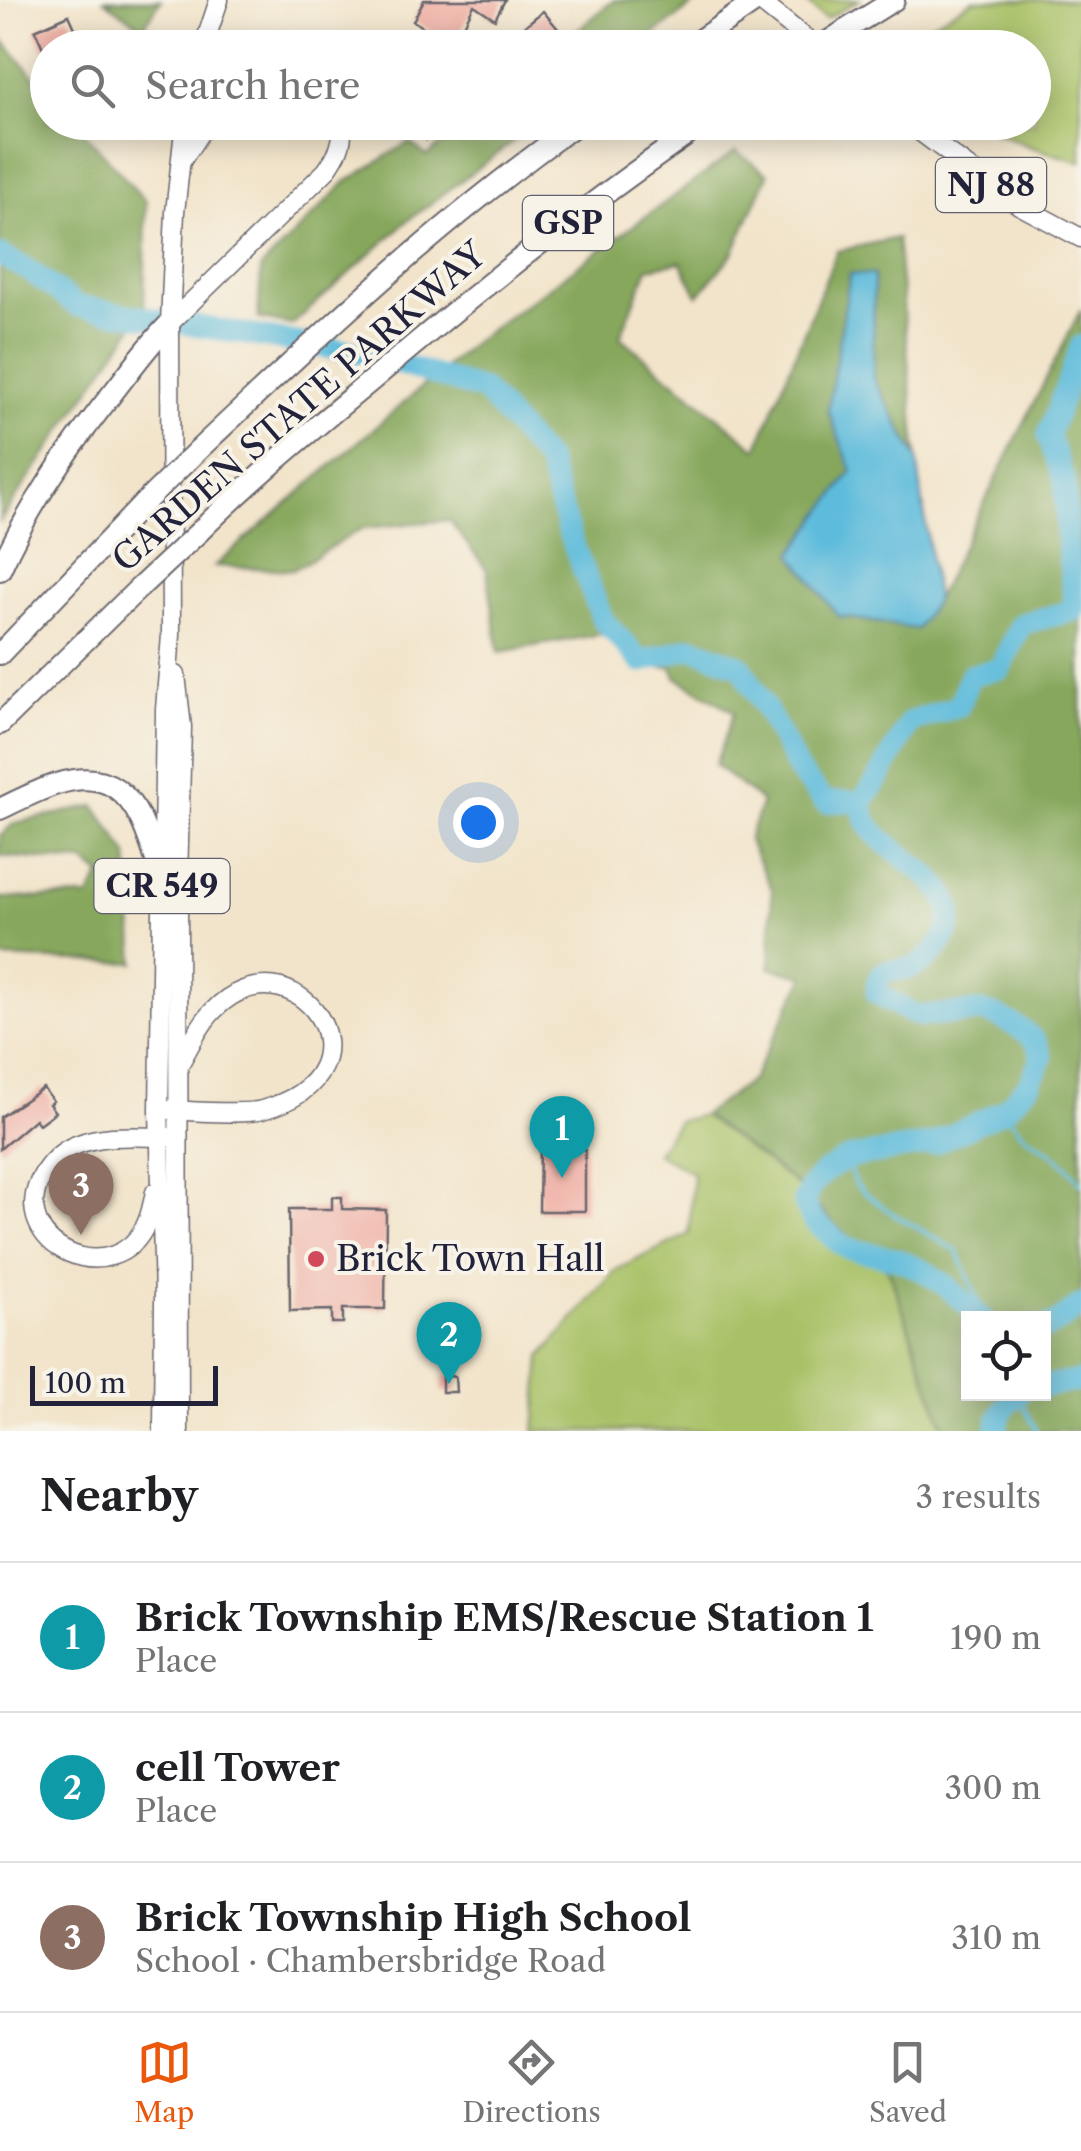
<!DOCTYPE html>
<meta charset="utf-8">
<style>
:root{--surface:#fff;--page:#f6f6f6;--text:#202124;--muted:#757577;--line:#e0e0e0;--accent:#ea580c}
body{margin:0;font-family:"Libre Caslon Text",serif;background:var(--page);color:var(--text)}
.controls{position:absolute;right:30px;bottom:30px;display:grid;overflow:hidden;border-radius:0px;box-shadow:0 5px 25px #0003}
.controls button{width:90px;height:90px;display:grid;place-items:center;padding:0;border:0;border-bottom:2px solid var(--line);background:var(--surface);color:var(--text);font:50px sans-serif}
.scale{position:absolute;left:30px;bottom:25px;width:188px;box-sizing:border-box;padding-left:10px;border:5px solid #22223b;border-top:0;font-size:28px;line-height:35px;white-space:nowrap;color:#22223b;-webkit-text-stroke:8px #f7f3e8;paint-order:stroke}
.you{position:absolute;left:478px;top:822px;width:35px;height:35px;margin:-25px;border:8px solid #fff;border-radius:50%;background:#1a73e8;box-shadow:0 0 0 15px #1a73e833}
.badge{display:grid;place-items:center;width:65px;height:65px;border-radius:50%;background:var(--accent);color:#fff;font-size:32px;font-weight:700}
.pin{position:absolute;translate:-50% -82px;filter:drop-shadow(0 2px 5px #0008)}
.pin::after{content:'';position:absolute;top:52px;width:35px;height:30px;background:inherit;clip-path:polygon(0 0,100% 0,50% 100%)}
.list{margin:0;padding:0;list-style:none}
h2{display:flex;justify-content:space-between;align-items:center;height:130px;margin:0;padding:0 40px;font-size:42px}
h2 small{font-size:32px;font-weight:400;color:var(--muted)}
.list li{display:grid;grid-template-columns:65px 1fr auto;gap:30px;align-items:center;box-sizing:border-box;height:150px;padding:0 40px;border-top:2px solid var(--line)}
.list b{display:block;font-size:38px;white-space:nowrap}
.list p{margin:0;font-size:32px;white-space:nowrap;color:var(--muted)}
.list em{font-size:32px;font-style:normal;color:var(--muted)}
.icon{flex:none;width:55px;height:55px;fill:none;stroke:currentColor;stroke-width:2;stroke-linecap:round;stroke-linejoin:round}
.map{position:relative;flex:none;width:1081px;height:1431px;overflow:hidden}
.search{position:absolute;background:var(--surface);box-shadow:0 5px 25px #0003;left:30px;right:30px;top:30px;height:110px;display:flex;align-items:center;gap:25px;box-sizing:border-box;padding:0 35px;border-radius:55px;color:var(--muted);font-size:38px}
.sheet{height:580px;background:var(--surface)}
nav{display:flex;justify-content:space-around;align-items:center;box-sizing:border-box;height:140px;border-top:2px solid var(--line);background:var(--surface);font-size:28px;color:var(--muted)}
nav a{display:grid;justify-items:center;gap:5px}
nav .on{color:var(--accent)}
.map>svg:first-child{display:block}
.green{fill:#a8c166;stroke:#657250;stroke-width:2.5}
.forest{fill:#86a75b;stroke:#54644b;stroke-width:2.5;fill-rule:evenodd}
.water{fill:#5dbbdb;stroke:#406e8b;stroke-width:2.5}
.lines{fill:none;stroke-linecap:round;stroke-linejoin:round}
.stream{stroke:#5dbbdb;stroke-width:4}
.river{stroke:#5dbbdb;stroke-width:22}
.building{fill:#efa89e}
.primary-casing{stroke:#6b666d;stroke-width:21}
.motorway-casing{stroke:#6b666d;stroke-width:24}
.primary{stroke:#fff;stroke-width:18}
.motorway{stroke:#fff;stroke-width:20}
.motorway-bridge-casing{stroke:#6b666d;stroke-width:24;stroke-linecap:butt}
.motorway-bridge{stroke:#fff;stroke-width:20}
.poi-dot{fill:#d1495b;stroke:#f7f3e8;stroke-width:4}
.labels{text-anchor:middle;stroke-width:8;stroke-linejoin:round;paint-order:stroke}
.shield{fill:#f7f3e8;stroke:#62616f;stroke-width:2.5}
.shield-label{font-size:32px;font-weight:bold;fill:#22223b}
.street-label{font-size:35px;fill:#22223b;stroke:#f7f3e8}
.poi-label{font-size:35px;fill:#22223b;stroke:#f7f3e8;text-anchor:start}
</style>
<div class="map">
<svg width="1081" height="1431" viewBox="0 0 1081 1431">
<rect width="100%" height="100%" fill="#f7f3e8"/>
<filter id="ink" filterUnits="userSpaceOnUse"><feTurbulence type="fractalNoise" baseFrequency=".01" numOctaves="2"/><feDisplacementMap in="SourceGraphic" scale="20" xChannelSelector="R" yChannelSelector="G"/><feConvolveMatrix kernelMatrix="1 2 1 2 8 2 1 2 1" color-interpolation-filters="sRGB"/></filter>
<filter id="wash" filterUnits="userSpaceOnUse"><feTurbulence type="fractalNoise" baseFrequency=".0048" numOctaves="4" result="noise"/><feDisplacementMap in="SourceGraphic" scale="40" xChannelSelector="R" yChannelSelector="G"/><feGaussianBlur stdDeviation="2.25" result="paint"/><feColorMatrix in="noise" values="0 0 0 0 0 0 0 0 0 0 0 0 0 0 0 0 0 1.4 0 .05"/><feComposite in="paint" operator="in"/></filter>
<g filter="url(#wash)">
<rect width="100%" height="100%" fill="#f2e4ca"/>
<!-- green -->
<g class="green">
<path d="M803,0H859L826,19Z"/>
<path d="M974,0H1081V162L1031,147L974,123L1034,122V48L890,47Z"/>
<path d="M703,1115L796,1184L838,1228L889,1270L945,1431H535L541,1357L616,1270L689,1234L693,1173L656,1153L678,1121Z"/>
</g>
<!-- forest -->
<g class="forest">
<path d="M104,0H161L143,28Z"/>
<path d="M614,0H700L637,47H557Z"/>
<path d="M0,37L47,91L48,122L76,123L146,202L144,323L136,322L0,521Z"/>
<path d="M467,122L538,123L406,222L292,325L258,318L261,268L346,182L409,142L427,156Z"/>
<path d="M736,151L768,174L733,253L698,296L681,262L648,268L620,337L757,449L837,251L897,238L917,458L873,378L874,275L828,410L853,471L792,554L917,629L936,599L1081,309V1431H945L889,1270L838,1228L796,1184L703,1115L752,1080L805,976L770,968L772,889L748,840L762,802L715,765L734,712L676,677L672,667H660L608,633L499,652L487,570L449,520L363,528L293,570L215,566L475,341ZM968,1318H1044V1394H968Z"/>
<path d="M95,806L128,855L135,963L0,958V898L89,897L101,875L84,862L0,856V835L15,823Z"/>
</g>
<!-- water -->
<path class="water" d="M850,274L874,275L873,378L917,458L936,599L917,629L838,616L792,554L852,471L828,410Z"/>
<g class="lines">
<!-- stream -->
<g class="stream">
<path d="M1004,1110L1022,1133L1052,1153L1068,1167L1081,1183"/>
<path d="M846,1160L855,1184L863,1192L893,1214L957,1251L986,1318"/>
<path d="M1017,1394L1037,1431"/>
</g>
<!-- river -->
<g class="river">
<path d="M0,255L30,271L77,306L371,355L484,391L547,462L571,539L603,620L641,662L692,647L741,666L770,716L799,772L825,802L862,801"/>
<path d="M862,801C863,808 864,816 868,823C887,855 953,877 951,919C950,937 930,960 914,967C897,975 875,961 877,993L911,1013L921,1016L982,1012L999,1017L1024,1031L1036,1042L1042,1057L1030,1083L1004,1110L933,1144L849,1158L824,1172L812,1185L804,1200L806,1208L812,1219L838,1242L847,1248L897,1259L924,1271L945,1285L982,1318"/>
<path d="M862,801L878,780L910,722L959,706L970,675L1000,669L1021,624L1075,610L1067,539L1065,482L1048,436L1081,346"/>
<path d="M1044,1329L1059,1322L1081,1305"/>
<path d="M1044,1386L1081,1381"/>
<path d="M997,1431C997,1414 1006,1404 1019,1394"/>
</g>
</g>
<g id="blocks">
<!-- building -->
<g class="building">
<path d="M424,0H505L495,19L474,5L454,45L413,21Z"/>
<path d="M543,11L559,30L538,48H498Z"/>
<path d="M69,15L84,48H43L35,30Z"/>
<path d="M413,122H447L426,140Z"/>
<path d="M43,1088L53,1101L49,1104L55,1112L39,1124L35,1119L0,1149V1117Z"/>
<path d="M540,1144L585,1145V1211H539Z"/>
<path d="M332,1197H342V1209L386,1210L385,1309H343V1323H332V1310L290,1311L289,1209H332Z"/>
<path d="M455,1376L456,1392H442V1377Z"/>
</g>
</g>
</g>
<g filter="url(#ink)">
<use href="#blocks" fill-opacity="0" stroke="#6b666d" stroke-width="2.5"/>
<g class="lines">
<defs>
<g id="primary">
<path d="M758,0L818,48"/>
<path d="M203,48L219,0"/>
<path d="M907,122L1019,205L1081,238"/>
<path d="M182,160L207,122"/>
<path d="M170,323L326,171C337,155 345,143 341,122"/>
<path d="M176,675L182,727L178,880L179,1431"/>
<path d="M170,1110C192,1111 244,1115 262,1110C398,1072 292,929 213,1011C199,1025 190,1046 180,1063"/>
<path d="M155,1192C153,1202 151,1213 147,1222C116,1296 4,1245 42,1176C50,1162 61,1151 76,1145C105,1133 138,1137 169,1137"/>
<path d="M163,1431L164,1297L159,1110L165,709L171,635L170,323L175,212L185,122"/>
</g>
<g id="motorway">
<path d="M844,31L894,0"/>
<path d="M688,48L758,0"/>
<path d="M197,451C319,336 442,219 580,122"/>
<path d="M199,532C255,476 317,426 378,375C483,286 592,200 706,122"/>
<path d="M0,570C29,505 68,450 111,395C130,371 148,345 170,323"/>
<path d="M0,654L144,503"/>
<path d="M0,724L139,588"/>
<path d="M0,809C52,784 108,752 141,820C150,839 156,860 162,880"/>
</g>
</defs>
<!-- primary casing -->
<use href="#primary" class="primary-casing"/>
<!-- motorway casing -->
<use href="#motorway" class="motorway-casing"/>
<!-- primary -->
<use href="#primary" class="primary"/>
<!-- motorway -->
<use href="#motorway" class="motorway"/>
<defs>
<g id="motorway-bridge">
<path d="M818,48L844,31"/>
<path d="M144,503L197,451"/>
<path d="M139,588L199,532"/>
</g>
</defs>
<!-- motorway-bridge casing -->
<use href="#motorway-bridge" class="motorway-bridge-casing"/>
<!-- motorway-bridge -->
<use href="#motorway-bridge" class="motorway-bridge"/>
</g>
</g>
<!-- markers -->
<circle class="poi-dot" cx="316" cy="1259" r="10"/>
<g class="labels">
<!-- shield labels -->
<g class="shield">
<rect x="936" y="158" width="110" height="54" rx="8"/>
<rect x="523" y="196" width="90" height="54" rx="8"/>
<rect x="94.5" y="859" width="135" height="54" rx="8"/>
</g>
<g class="shield-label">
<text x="991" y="196">NJ 88</text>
<text x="568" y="234">GSP</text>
<text x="162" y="897">CR 549</text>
</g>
<!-- street labels -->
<g class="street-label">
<text transform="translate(299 407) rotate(-41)" y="12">GARDEN STATE PARKWAY</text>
</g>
<!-- poi labels -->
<g class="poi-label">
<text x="336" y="1271">Brick Town Hall</text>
</g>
</g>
</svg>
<div class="controls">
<button><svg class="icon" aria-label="locate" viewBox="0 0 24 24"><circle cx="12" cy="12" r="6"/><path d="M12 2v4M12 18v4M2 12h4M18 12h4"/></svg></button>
</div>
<div class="scale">100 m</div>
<div class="you"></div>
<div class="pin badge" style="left:562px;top:1178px;background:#0f9aa8">1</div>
<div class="pin badge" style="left:449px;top:1384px;background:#0f9aa8">2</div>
<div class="pin badge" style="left:81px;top:1235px;background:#8d6e63">3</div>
<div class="search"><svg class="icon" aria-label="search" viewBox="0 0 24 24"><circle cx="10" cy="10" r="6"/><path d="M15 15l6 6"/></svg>Search here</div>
</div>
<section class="sheet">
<h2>Nearby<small>3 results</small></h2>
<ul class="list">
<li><span class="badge" style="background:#0f9aa8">1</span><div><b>Brick Township EMS/Rescue Station 1</b><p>Place</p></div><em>190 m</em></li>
<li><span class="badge" style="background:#0f9aa8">2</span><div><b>cell Tower</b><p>Place</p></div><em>300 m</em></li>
<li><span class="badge" style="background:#8d6e63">3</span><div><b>Brick Township High School</b><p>School · Chambersbridge Road</p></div><em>310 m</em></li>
</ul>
</section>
<nav>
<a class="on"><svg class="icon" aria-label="map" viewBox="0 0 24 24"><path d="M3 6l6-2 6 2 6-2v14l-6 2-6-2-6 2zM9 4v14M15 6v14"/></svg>Map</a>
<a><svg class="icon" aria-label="directions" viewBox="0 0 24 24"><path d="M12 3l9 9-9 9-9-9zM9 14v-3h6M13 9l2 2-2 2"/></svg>Directions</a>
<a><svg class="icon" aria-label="saved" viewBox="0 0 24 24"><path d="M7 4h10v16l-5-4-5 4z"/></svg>Saved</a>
</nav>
